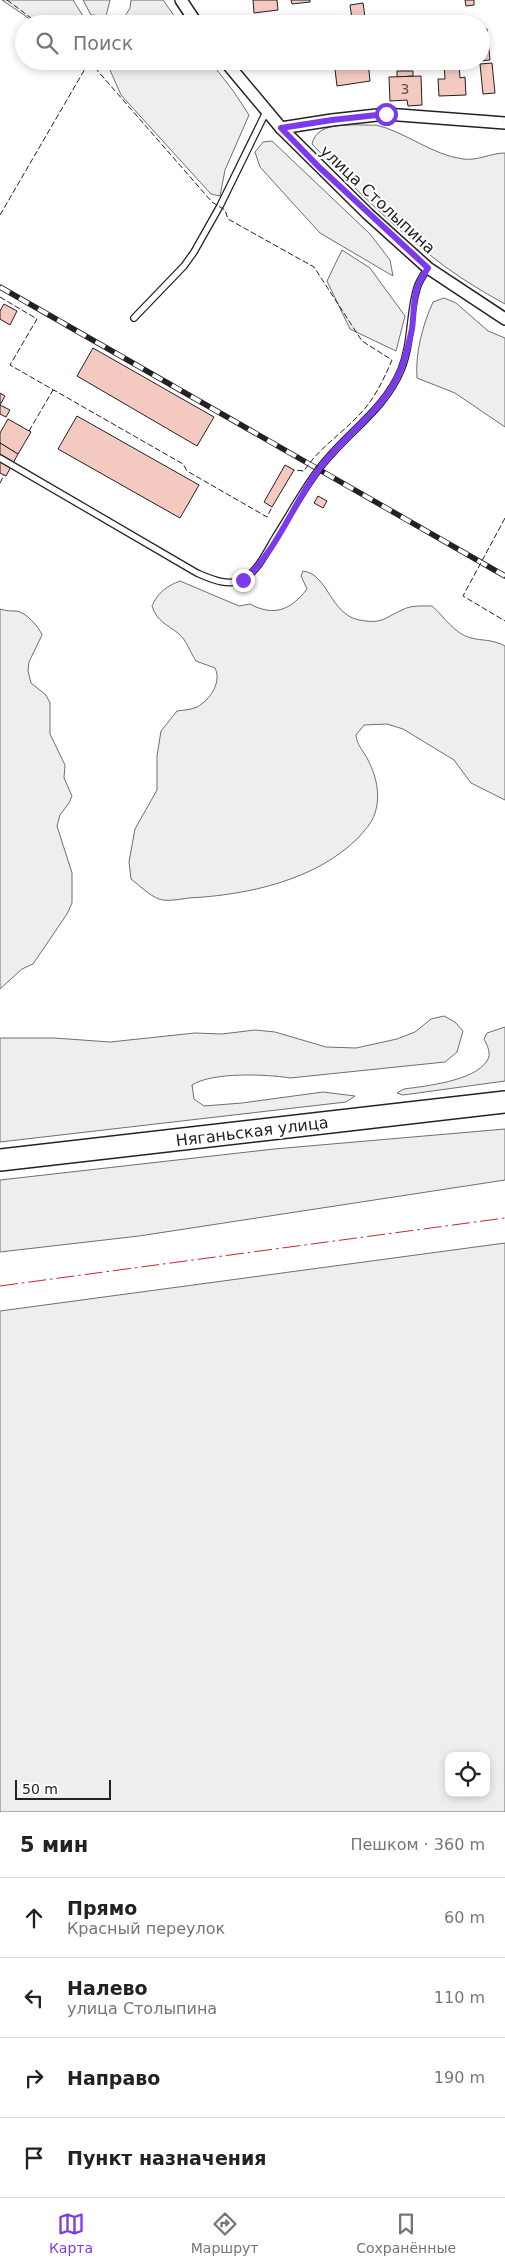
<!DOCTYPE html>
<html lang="ru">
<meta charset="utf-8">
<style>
:root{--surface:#fff;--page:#f6f6f6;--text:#222;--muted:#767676;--line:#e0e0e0;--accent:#7c3aed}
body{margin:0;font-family:"DejaVu Sans",sans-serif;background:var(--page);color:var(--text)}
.controls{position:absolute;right:15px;bottom:15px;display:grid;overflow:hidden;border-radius:10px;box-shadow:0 2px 8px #0003}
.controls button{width:45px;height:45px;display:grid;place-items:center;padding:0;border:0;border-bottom:1px solid var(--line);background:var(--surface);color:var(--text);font:25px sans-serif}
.scale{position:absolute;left:15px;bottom:12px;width:96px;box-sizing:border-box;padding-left:5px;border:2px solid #222;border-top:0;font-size:14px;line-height:18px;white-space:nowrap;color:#222;-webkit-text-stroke:4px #fff;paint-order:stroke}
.stop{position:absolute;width:15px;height:15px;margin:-11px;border:4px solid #7c3aed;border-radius:50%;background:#fff}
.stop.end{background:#7c3aed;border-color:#fff;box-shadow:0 1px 5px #0008}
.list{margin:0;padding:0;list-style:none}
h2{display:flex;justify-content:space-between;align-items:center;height:65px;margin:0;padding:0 20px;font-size:21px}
h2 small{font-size:16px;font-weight:400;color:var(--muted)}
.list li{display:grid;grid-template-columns:32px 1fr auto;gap:15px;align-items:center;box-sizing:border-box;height:80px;padding:0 20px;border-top:1px solid var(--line)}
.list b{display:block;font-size:19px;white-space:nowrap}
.list p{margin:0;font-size:16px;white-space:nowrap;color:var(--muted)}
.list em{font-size:16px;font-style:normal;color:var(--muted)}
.icon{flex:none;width:28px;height:28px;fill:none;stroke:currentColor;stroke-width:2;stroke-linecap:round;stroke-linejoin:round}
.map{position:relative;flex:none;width:505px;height:1812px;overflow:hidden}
.search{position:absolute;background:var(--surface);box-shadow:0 2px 8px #0003;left:15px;right:15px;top:15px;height:55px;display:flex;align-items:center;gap:12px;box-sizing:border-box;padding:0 18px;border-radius:28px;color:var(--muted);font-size:19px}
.sheet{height:385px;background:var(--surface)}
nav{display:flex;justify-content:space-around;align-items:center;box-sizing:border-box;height:70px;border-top:1px solid var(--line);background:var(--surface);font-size:14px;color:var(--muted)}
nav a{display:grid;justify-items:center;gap:2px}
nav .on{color:var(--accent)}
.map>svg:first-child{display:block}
.green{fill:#eee;stroke:#6f6f6f;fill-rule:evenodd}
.building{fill:#f3c9c0;stroke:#222}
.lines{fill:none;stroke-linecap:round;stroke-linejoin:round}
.lane-casing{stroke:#222;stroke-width:8}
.street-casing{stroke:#222;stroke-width:14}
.highway-casing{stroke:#222;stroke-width:24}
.lane{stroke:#fff;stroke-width:5.5}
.street{stroke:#fff;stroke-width:11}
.highway{stroke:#fff;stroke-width:21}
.rail-casing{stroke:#222;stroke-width:5.5}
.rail{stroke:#fff;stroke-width:4;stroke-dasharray:11;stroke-linecap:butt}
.fence{stroke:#222;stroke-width:1;stroke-dasharray:6 2.5;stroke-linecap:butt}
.power{stroke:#c62828;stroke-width:1;stroke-dasharray:18 4 2.5 4;stroke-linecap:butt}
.route{stroke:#7c3aed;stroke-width:6}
.labels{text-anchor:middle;stroke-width:4;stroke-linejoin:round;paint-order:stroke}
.number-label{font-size:14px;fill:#564c4a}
.street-label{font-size:16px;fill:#222;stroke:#fff}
</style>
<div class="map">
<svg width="505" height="1812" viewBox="0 0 505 1812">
<rect width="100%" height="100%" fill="#fff"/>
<!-- green -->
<g class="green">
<path d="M2,0H73L88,24H37Z"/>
<path d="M83,0H110L106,16L91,15Z"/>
<path d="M131,0H163L180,24H120L130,8Z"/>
<path d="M106,61H210L234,92L249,115L225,170L220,196L211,194L121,95Z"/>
<path d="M376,125C406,132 432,155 463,159C478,161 491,153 505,153V304C485,293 465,281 447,268C398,232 354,188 312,144C317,119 357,126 376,125Z"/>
<path d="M272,141L370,234L390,260L393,276L320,233L260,167L255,152L263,142Z"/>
<path d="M342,250L370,268L405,316L396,351L350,329L327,281Z"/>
<path d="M444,298L456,303L488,331L505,338V427L455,393L417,378C415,353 423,324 433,302Z"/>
<path d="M303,571C328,574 330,614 359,620C383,624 382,619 402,610C411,605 422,606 432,606C445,617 453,633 471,638C483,641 492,639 505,646V800L471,783L454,760L403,729L387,724L364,725L356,735C357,745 362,749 367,758C376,775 381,794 375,813C372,823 365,830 358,838C316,880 248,895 189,898C181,899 167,902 159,899C150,896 139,885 131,879L129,862L135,829L157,790V756L161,731L177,711C183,710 191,710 197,707C210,700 222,682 215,668L196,661C190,652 187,641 179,634C167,624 157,622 152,606C158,592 167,586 180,581L239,606L250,604C274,617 291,610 307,589L301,576Z"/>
<path d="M0,609C6,611 10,611 16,611C26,612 39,627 42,635L29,662L28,671L31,683L46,695L50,703V734L65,765L64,778L72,796L69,803L60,815L57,826L72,873V903L67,914L33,964L22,969L0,989Z"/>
<path d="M444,1016L455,1022L463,1031L457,1052L445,1062L290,1078C266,1074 212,1072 192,1085L194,1099L204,1106L242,1103L323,1092L355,1096L346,1102L0,1142V1038H54L110,1042L195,1033L222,1034L255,1030L275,1032L326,1047L356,1048L397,1039L415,1032L431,1019Z"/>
<path d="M505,1027V1081L403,1095L397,1093L404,1089C426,1086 474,1081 487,1061C492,1054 487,1045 484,1039L487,1033Z"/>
<path d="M505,1129V1180L139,1236L0,1252V1180L274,1149Z"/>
<path d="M505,1243V1812H0V1311ZM449,1756H486V1793H449Z"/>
</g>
<!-- building -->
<g class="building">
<path d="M253,0H277L278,10L254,13Z"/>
<path d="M291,0H310V2L292,4Z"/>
<path d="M465,0H474V5L466,6Z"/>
<path d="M363,3L365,17L352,19L350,5Z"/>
<path d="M481,29H487L490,60L480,61Z"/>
<path d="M334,61H368L370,81L337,86Z"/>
<path d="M459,63L460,78L465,77L466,95L439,96L438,79H445L444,64Z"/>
<path d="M492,63L495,93L483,94L480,64Z"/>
<path d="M397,71H413V76L397,77Z"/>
<path d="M421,76L422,105L408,106L407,100L390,101L389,77Z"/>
<path d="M4,304L17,311L10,325L0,319V311Z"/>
<path d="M93,348L214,417L197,446L77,376Z"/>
<path d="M0,393L5,396L0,405L10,410L6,417L0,414Z"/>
<path d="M77,416L199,485L180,518L58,449Z"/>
<path d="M8,419L31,432L18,454L0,443V433Z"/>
<path d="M0,443L18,454L6,476L0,473Z"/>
<path d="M285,465L294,470L272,507L264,502Z"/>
<path d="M318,496L327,501L323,508L314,503Z"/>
</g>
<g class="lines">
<defs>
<g id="lane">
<path d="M134,318L184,266L194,252L220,206L266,112"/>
<path d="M0,458L197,573C211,579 230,588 245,578C259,569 267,551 276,536C290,514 303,490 319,469C345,434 384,411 401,370C412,343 409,314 417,288C419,281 424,274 428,268"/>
</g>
<g id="street">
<path d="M181,0L197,24"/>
<path d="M225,61L281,128L368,214L428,268L505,319"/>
<path d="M281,128L332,120L386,114L505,123"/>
</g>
<path id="highway" d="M0,1160L505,1102"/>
</defs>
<!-- lane casing -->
<use href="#lane" class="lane-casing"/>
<!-- street casing -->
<use href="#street" class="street-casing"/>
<!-- highway casing -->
<use href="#highway" class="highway-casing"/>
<!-- lane -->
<use href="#lane" class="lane"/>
<!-- street -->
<use href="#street" class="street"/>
<!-- highway -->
<use href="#highway" class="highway"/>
<defs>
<path id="rail" d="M0,287L505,576"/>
</defs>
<!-- rail casing -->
<use href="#rail" class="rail-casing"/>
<!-- rail -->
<use href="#rail" class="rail"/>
<!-- fence -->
<g class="fence">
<path d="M7,0L39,24"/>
<path d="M89,61L212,202L225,210L228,219L314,267L362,341L392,360C383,381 374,400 358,416C340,435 318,449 304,471L294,470"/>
<path d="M0,215L89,62"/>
<path d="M0,297L37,319L10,365L183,464L187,471L267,517L272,507"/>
<path d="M29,431L53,390"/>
<path d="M0,483L4,475"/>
<path d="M505,518L463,596L505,621"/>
</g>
<!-- power -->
<path class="power" d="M0,1286L505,1218"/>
</g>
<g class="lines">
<!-- route -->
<path class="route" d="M243,580C277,554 297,493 327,459C352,429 386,407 401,369C406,357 409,342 412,329C414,315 413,301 417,288C419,281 424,274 428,268L319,167L281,128L332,120L386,114"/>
</g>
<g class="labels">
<!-- number labels -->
<g class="number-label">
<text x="405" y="94">3</text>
</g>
<!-- street labels -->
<g class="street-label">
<text transform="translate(378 199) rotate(43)" y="6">улица Столыпина</text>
<text transform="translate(252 1131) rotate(-7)" y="6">Няганьская улица</text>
</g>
</g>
</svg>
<div class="controls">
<button><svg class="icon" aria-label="locate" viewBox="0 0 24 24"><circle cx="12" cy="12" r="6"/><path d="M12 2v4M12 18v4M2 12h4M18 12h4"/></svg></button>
</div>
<div class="scale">50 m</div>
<div class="stop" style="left:386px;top:114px"></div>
<div class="stop end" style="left:243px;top:580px"></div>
<div class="search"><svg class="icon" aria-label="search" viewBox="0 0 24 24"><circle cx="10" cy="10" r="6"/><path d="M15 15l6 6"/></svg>Поиск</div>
</div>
<section class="sheet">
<h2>5 мин<small>Пешком · 360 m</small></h2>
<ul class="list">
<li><svg class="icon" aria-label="ahead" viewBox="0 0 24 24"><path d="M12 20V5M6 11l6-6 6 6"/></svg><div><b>Прямо</b><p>Красный переулок</p></div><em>60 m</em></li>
<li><svg class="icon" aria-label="left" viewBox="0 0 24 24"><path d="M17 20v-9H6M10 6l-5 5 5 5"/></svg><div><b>Налево</b><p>улица Столыпина</p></div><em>110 m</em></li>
<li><svg class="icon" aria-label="right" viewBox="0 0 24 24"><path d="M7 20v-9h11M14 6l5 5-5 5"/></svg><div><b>Направо</b></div><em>190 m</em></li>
<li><svg class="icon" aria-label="arrive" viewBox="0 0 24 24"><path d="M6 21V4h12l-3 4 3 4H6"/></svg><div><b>Пункт назначения</b></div></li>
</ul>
</section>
<nav>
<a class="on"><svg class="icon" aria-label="map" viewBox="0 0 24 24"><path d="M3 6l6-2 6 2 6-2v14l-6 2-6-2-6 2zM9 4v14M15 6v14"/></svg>Карта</a>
<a><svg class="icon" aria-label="directions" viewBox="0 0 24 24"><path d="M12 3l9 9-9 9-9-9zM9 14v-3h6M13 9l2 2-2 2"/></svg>Маршрут</a>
<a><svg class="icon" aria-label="saved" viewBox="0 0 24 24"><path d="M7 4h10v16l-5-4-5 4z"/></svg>Сохранённые</a>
</nav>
